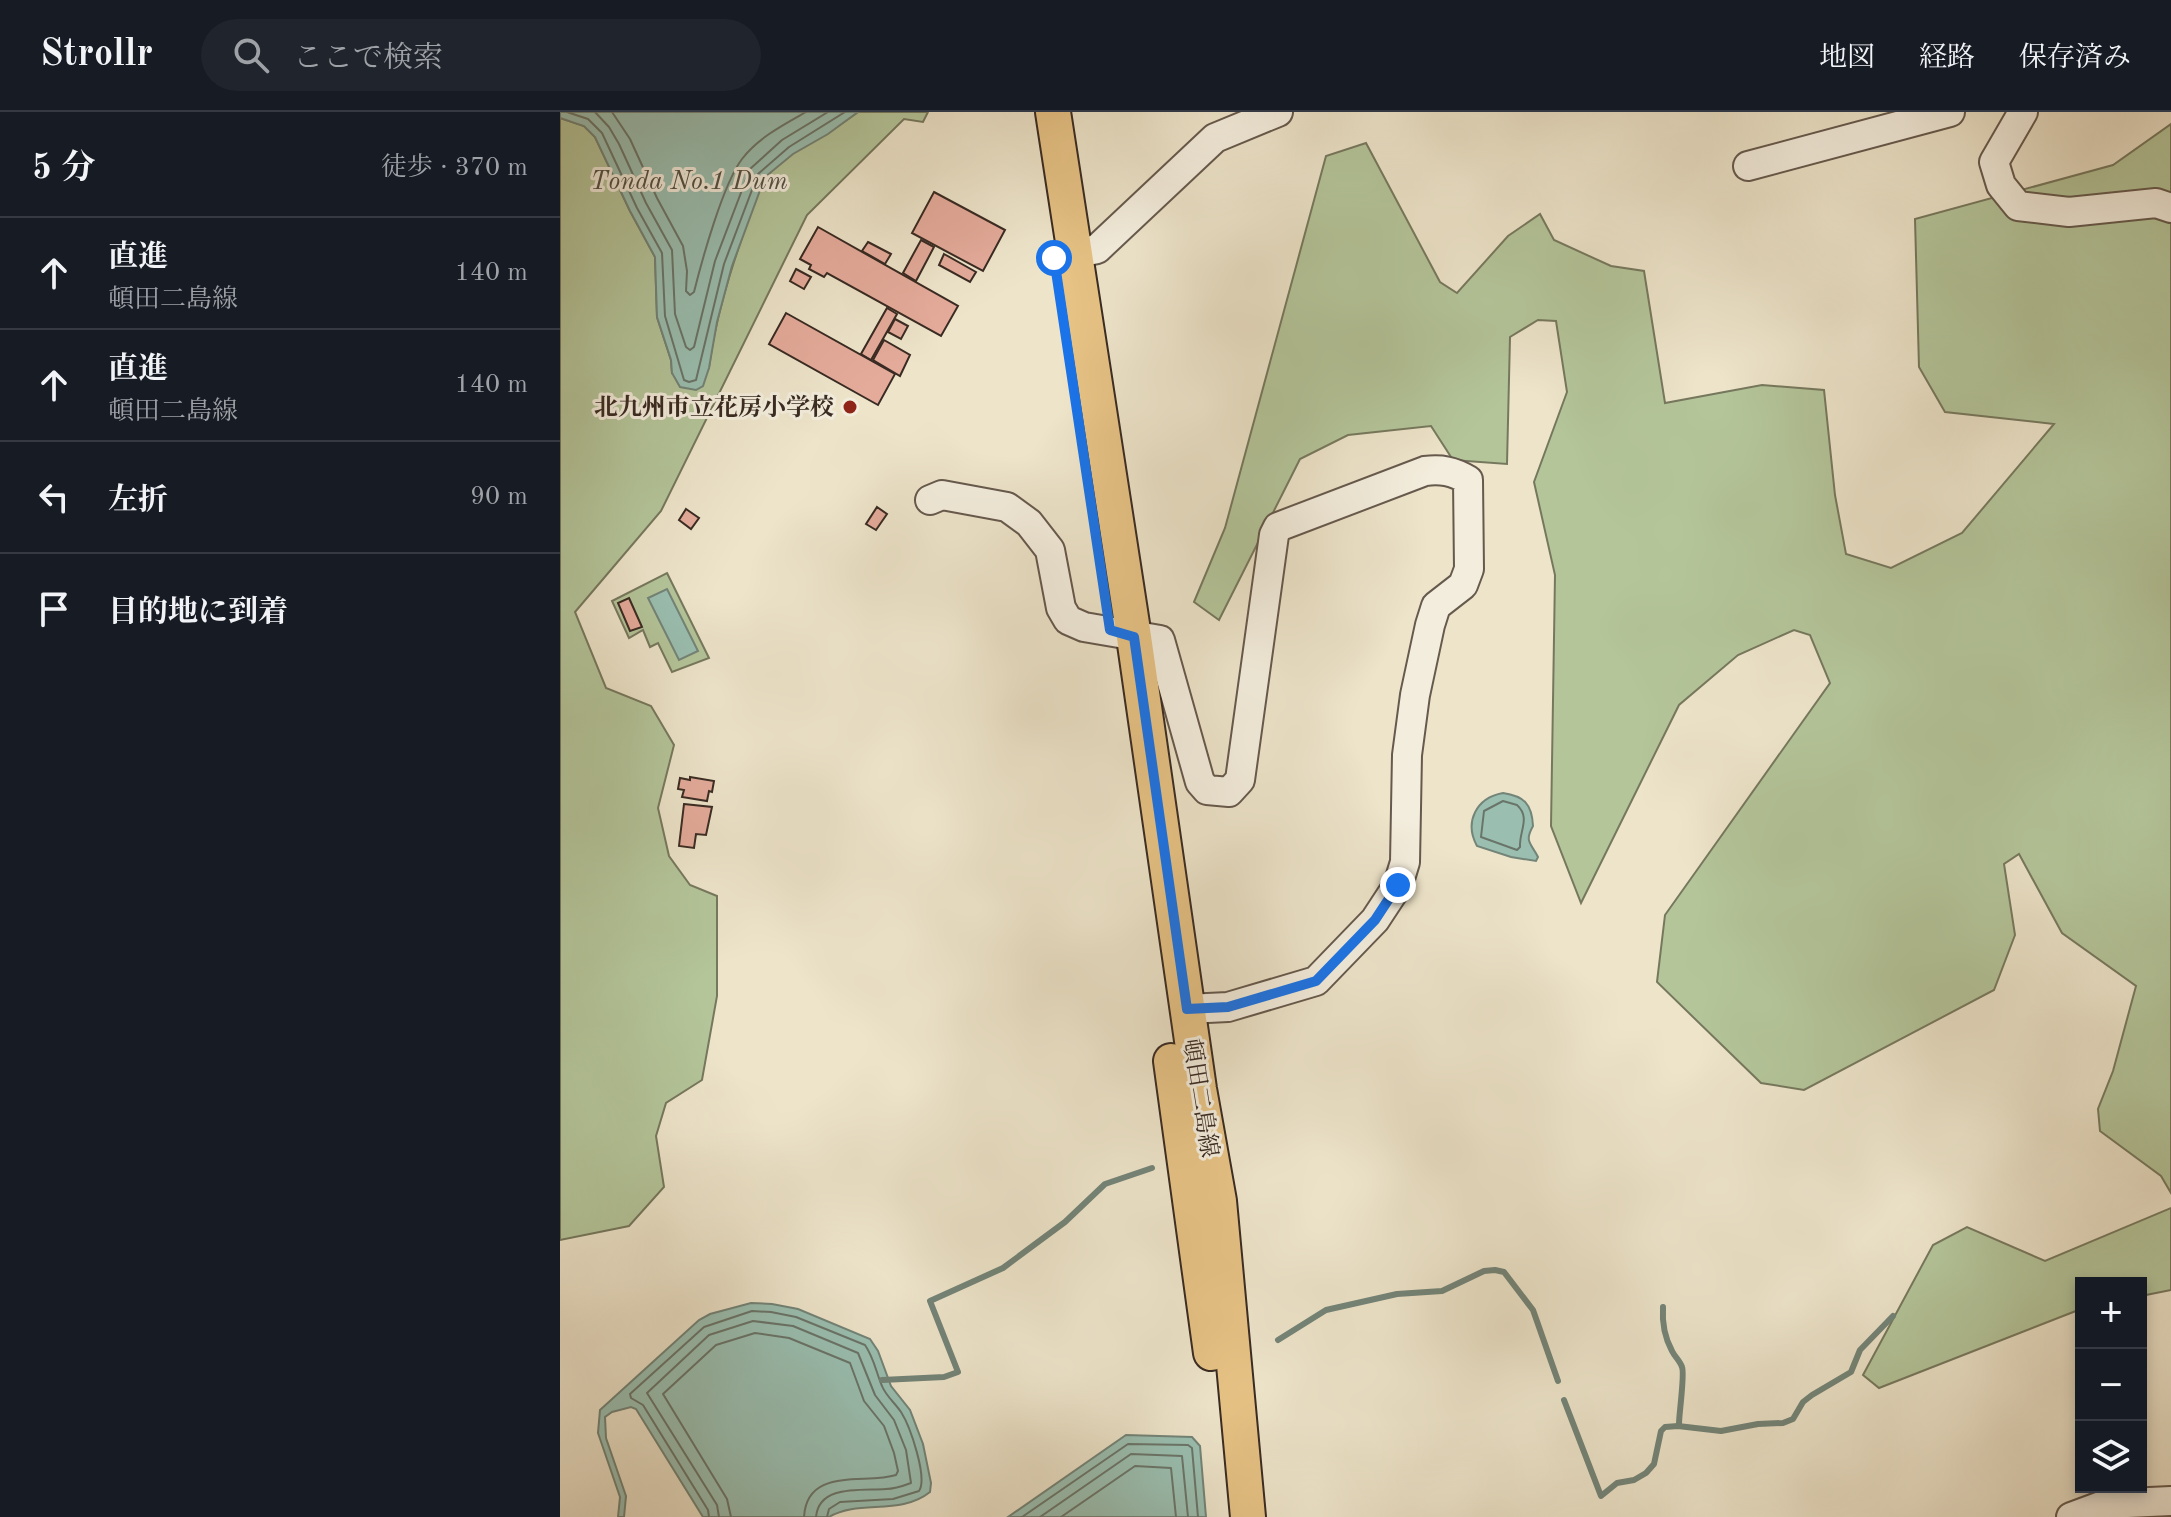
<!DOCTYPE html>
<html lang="ja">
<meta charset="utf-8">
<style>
:root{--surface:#171b24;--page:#20242c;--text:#f1f3f6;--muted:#9ea1a6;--line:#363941}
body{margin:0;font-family:"Old Standard TT","Noto Serif JP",serif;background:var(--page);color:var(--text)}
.controls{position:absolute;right:24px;bottom:24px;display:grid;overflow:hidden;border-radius:0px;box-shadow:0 4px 12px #0003}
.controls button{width:72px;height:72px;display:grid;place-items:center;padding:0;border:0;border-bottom:2px solid var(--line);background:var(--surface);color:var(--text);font:40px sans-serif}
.stop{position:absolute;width:24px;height:24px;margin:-18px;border:6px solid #1a73e8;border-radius:50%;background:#fff}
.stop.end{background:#1a73e8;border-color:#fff;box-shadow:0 2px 8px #0008}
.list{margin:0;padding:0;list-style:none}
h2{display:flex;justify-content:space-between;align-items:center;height:104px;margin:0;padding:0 32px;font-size:34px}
h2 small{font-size:26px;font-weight:400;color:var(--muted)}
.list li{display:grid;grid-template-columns:52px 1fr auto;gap:24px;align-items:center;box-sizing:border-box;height:112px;padding:0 32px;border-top:2px solid var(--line)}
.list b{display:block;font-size:30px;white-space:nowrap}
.list p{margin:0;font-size:26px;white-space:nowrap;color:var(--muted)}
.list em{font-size:26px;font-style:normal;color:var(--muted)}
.icon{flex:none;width:44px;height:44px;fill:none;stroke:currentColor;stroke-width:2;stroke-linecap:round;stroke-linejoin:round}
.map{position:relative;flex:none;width:1611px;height:1405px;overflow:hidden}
header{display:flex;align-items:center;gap:48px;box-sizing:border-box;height:112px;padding:0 40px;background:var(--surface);border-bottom:2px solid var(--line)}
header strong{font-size:38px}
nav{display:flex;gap:44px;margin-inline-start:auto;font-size:28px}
.search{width:560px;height:72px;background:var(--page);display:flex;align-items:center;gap:20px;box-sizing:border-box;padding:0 28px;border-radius:44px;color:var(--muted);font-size:30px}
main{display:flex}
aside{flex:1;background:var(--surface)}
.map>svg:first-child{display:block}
.green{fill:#b4c59a;stroke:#76785e;stroke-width:2}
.water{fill:#9abfb1;stroke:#738478;stroke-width:2}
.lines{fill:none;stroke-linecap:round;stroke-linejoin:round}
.shore{stroke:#6a756a;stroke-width:2}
.stream{stroke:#738478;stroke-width:6}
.building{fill:#e4ab9b;stroke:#392b23;stroke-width:2}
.minor-casing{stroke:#66594d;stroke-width:32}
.major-casing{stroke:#392b23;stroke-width:38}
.minor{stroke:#f3eddd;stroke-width:28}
.major{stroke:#e6c285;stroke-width:34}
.route{stroke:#1a73e8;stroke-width:10}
.poi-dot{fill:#8f2418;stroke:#f3eddd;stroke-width:3}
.labels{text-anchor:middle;stroke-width:6;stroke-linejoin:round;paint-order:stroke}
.poi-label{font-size:24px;font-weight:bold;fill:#392b23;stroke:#f3eddd;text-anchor:end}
.street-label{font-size:24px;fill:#392b23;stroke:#f3eddd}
.water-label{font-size:26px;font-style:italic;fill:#515046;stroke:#f3eddd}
</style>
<header>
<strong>Strollr</strong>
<div class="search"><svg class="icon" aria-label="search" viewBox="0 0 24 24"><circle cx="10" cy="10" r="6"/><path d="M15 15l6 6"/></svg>ここで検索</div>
<nav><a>地図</a><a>経路</a><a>保存済み</a></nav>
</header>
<main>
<aside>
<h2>5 分<small>徒歩 · 370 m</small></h2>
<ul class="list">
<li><svg class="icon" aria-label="ahead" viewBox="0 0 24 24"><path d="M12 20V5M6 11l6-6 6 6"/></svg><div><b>直進</b><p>頓田二島線</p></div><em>140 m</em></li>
<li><svg class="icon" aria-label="ahead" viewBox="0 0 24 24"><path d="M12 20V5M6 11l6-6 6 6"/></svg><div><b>直進</b><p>頓田二島線</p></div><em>140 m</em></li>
<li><svg class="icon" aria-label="left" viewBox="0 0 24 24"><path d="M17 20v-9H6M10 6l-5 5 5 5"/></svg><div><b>左折</b></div><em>90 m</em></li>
<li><svg class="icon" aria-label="arrive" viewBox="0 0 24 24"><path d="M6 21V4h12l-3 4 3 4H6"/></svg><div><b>目的地に到着</b></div></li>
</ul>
</aside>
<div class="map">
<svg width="1611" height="1405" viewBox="0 0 1611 1405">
<rect width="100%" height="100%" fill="#ede4ca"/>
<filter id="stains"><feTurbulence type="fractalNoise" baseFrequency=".0025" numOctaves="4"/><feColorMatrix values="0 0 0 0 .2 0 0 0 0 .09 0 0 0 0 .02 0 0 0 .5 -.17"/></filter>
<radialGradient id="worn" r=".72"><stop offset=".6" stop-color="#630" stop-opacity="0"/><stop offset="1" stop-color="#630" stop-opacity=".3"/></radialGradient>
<!-- green -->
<g class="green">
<path d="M298,0H368L363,10L344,7L247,103L101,399L15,500L46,576L91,594L114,633L98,696L109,744L130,773L157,784V884L142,968L106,991L96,1024L104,1075L69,1114L0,1128V6L24,14L35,25L70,99L95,145L97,205L111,248L112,261L149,256C155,207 170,160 186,114C192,97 196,77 208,63C229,37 271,21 298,0Z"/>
<path d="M1611,12V1081L1601,1064L1540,1019L1538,997L1553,959L1576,874L1502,821L1459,742L1444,752L1455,823L1434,878L1244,978L1201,971L1097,870L1105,803L1270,571L1250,523L1234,518L1178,543L1119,593L1021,791L991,714L995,463L974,370L1007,280L996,209L978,208L950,225L947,352L893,348L871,314L788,323L740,347L659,508L634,490L665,416L766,44L806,31L880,170L897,181L948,124L980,102L994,128L1051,154L1084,159L1105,291L1202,273L1264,278L1275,383L1286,442L1331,456L1402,421L1494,312L1385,300L1359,255L1355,107L1553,53Z"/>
<path d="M107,461L149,546L112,560L98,531L90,535L83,518L69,526L52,489Z"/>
<path d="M1611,1096V1178L1581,1184V1171H1521V1197L1319,1276L1303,1263L1373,1133L1407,1115L1485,1149Z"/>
</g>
<!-- water -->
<g class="water">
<path d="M0,0H298L268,22L233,42L205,65L172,154L157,210L149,256L143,274L136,278L120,275L112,261L111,248L97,205L95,145L70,99L35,25L24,14L0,6Z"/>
<path d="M107,477L138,539L119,548L88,486Z"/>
<path d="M943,681C964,684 972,692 973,714C964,730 971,731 978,745L976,749L951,745L917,734C904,710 916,686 943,681Z"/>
<path d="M191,1191L212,1192L238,1197L310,1227L318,1239L331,1274L350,1298L363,1332L371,1371L370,1380C340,1404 299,1387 269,1405H143L76,1297L71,1295L52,1300L45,1305L46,1326L66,1384L64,1405H58L60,1385L38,1321L40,1298L139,1208L150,1202Z"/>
<path d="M566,1323L632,1325L640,1334L646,1405H448Z"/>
</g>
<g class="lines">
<!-- shore -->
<g class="shore">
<path d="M7,0L28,7L42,21L77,96L102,141L105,204L124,268L129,270L136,268L164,152L198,62L229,35L285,0"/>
<path d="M35,0L49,15L59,32L86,91L112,138L115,202L126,235L130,238L134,235L155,149L190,57L222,28L268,0"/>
<path d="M52,0L70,27L97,86L123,134L127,159L126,179L130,183L134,180C142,148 163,72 182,47C198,26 223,13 246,0"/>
<path d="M943,689L957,693C971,706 959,719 960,735L957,738L921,725L924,699Z"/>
<path d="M149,1405L148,1398L83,1293L71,1286L70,1282L144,1215L192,1199L211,1200L236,1205L305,1233C314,1246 316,1260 322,1274C326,1284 335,1291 341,1300C350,1314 368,1366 359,1379L333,1387L280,1390L269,1397L267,1405"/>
<path d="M159,1405L157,1393L87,1281L149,1223L193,1209L233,1214L298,1241L315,1283L334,1308L346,1338L351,1371C343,1374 334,1377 326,1377C302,1379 259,1372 256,1405"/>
<path d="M171,1405L167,1387L103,1282L156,1233L195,1221L229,1226L290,1251L304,1289L324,1314L334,1341L338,1359L336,1363C305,1373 247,1354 244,1405"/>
<path d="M462,1405L568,1332L628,1333L632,1336L638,1405"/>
<path d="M480,1405L571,1342L622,1344L628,1405"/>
<path d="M501,1405L575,1354L611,1356L616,1405"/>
</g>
<!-- stream -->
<g class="stream">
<path d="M1103,1195C1102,1210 1105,1226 1112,1239C1115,1245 1120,1249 1122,1255C1125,1262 1119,1301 1119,1312"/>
<path d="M718,1228L766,1198L837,1182L882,1179L924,1159L935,1158L944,1160L973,1198L998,1269"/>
<path d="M322,1268L384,1265L398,1260L370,1189L443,1156L505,1110L545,1072L592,1056"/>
<path d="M1004,1288L1041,1384L1057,1371L1074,1368L1086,1361L1094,1352L1101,1319L1105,1315L1118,1314L1161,1319L1198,1312L1223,1311L1233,1307L1243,1290L1252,1283L1291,1260L1300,1238L1333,1204"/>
</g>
</g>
<!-- building -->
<g class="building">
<path d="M374,80L445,118L423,159L352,121Z"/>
<path d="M258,115L398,194L381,224L267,161L264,165L249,157L251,153L240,147Z"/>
<path d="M361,128L374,135L356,169L343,161Z"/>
<path d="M308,130L331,142L325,152L302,139Z"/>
<path d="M384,142L416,160L410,170L379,153Z"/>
<path d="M236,157L251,165L244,177L230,169Z"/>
<path d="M327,196L337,202L311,248L301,242Z"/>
<path d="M226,201L335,262L318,293L209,232Z"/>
<path d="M335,207L348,214L341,227L328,220Z"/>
<path d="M324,228L350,243L340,264L313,248Z"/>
<path d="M317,395L327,402L316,418L306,412Z"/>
<path d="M126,397L139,406L131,417L119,408Z"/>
<path d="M69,486L82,515L70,519L58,491Z"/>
<path d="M130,665L154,669L152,680L149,679L147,689L122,685L124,678L118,677L120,666L130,668Z"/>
<path d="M124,692L152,695L146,723L136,722L134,736L119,734Z"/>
</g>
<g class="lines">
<defs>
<g id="minor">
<path d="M1463,0L1434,50L1441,73L1458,94L1509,100L1596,91L1611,96"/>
<path d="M1188,54L1390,0"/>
<path d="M494,146L537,137L655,26L718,0"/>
<path d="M370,388L382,383L447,395L469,411L490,438L501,496L508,508L524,515L600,528L640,670L647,678L669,680L680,668L714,423L718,415L865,359C881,357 893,359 908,368L909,457L903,473L876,494L870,513L855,583L847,643L845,750L838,773L815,808L756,869L668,895L627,897"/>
<path d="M1511,1405L1546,1392L1611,1389"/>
</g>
<g id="major">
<path d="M493,0L574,525L639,977L659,1089L688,1405"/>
<path d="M611,949L651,1241"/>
</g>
</defs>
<!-- minor casing -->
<use href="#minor" class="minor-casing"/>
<!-- major casing -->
<use href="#major" class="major-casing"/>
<!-- minor -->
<use href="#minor" class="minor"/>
<!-- major -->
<use href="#major" class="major"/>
</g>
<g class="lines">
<!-- route -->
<path class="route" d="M494,146L550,518L574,525L627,897L668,895L756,869L815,808L838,773"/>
</g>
<!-- markers -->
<circle class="poi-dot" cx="290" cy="295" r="8"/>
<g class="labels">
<!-- poi labels -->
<g class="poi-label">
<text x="274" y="303">北九州市立花房小学校</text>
</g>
<!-- street labels -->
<g class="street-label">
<text transform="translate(641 986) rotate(81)" y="8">頓田二島線</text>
</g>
<!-- water labels -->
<g class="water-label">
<text x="129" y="77">Tonda No.1 Dum</text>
</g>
</g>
<rect width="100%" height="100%" filter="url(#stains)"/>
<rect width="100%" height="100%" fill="url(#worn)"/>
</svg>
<div class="controls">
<button>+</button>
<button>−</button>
<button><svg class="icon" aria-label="layers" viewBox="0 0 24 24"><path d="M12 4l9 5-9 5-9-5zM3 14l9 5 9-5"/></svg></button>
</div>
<div class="stop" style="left:494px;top:146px"></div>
<div class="stop end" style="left:838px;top:773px"></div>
</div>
</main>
